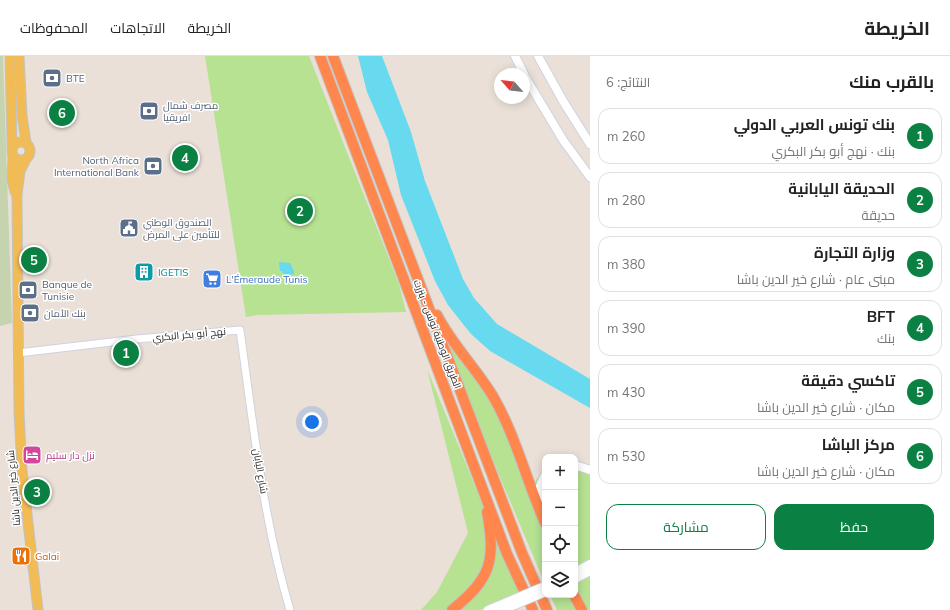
<!DOCTYPE html>
<html lang="ar">
<meta charset="utf-8">
<style>
:root{--surface:#fff;--page:#f2f2f2;--text:#222;--muted:#767676;--line:#e0e0e0;--accent:#0b8043}
body{margin:0;font-family:Mulish,Cairo,sans-serif;background:var(--page);color:var(--text);direction:rtl}
.controls{position:absolute;right:12px;bottom:12px;display:grid;overflow:hidden;border-radius:8px;box-shadow:0 2px 10px #0003}
.controls button{width:36px;height:36px;display:grid;place-items:center;padding:0;border:0;border-bottom:1px solid var(--line);background:var(--surface);color:var(--text);font:20px sans-serif}
.compass{position:absolute;left:494px;top:12px;width:36px;height:36px;border-radius:50%;background:var(--surface);box-shadow:0 2px 10px #0003;rotate:297deg}
.you{position:absolute;left:312px;top:366px;width:14px;height:14px;margin:-10px;border:3px solid #fff;border-radius:50%;background:#1a73e8;box-shadow:0 0 0 6px #1a73e833}
.badge{display:grid;place-items:center;width:26px;height:26px;border-radius:50%;background:var(--accent);color:#fff;font-size:13px;font-weight:700}
.pin{position:absolute;translate:-50% -50%;border:2px solid #fff;box-shadow:0 1px 4px #0006}
.list{margin:0;padding:0;list-style:none}
h2{display:flex;justify-content:space-between;align-items:center;height:52px;margin:0;padding:0 16px;font-size:17px}
h2 small{font-size:13px;font-weight:400;color:var(--muted)}
.list li{display:grid;grid-template-columns:26px 1fr auto;gap:12px;align-items:center;box-sizing:border-box;height:56px;margin:0 8px 8px;padding:0 8px;border:1px solid var(--line);border-radius:12px}
.list b{display:block;font-size:15px;white-space:nowrap}
.list p{margin:0;font-size:13px;white-space:nowrap;color:var(--muted)}
.list em{font-size:13px;font-style:normal;color:var(--muted)}
.actions{display:flex;gap:8px;padding:12px 16px}
.actions a{flex:1;padding:9px 0;border:1px solid var(--accent);border-radius:12px;text-align:center;font-size:14px;color:var(--accent)}
.actions .main{background:var(--accent);color:#fff}
.icon{flex:none;width:22px;height:22px;fill:none;stroke:currentColor;stroke-width:2;stroke-linecap:round;stroke-linejoin:round}
.map{position:relative;flex:none;width:590px;height:554px;overflow:hidden;direction:ltr}
header{display:flex;align-items:center;gap:24px;box-sizing:border-box;height:56px;padding:0 20px;background:var(--surface);border-bottom:1px solid var(--line)}
header strong{font-size:19px}
nav{display:flex;gap:22px;margin-inline-start:auto;font-size:14px}
main{display:flex}
aside{flex:1;background:var(--surface)}
.map>svg:first-child{display:block}
.green{fill:#b6e292}
.cemetery{fill:#c5d4ae}
.water{fill:#67daef}
.lines{fill:none;stroke-linecap:round;stroke-linejoin:round}
.tertiary-casing{stroke:#cdd3e0;stroke-width:9}
.secondary-casing{stroke:#cdd3e0;stroke-width:10}
.primary-casing{stroke:#c3c3c3;stroke-width:11}
.motorway-casing{stroke:#c3c3c3;stroke-width:12}
.tertiary{stroke:#fff;stroke-width:7}
.secondary{stroke:#fff;stroke-width:8}
.primary{stroke:#f1bc55;stroke-width:9}
.motorway{stroke:#ff874d;stroke-width:10}
.secondary-bridge-casing{stroke:#cdd3e0;stroke-width:10;stroke-linecap:butt}
.secondary-bridge{stroke:#fff;stroke-width:8}
.labels{text-anchor:middle;stroke-width:3;stroke-linejoin:round;paint-order:stroke}
.service-label{font-size:10px;fill:#4e5e75;stroke:#fff;text-anchor:start}
.culture-label{font-size:10px;fill:#0d838f;stroke:#fff;text-anchor:start}
.shop-label{font-size:10px;fill:#366cbe;stroke:#fff;text-anchor:start}
.street-label{font-size:10px;fill:#272727;stroke:#fff}
.hotel-label{font-size:10px;fill:#b23c85;stroke:#fff;text-anchor:start}
.food-label{font-size:10px;fill:#c56008;stroke:#fff;text-anchor:start}
</style>
<header>
<strong>الخريطة</strong>
<nav><a>الخريطة</a><a>الاتجاهات</a><a>المحفوظات</a></nav>
</header>
<main>
<aside>
<h2>بالقرب منك<small>النتائج: 6</small></h2>
<ul class="list">
<li><span class="badge">1</span><div><b>بنك تونس العربي الدولي</b><p>بنك · نهج أبو بكر البكري</p></div><em>260 m</em></li>
<li><span class="badge">2</span><div><b>الحديقة اليابانية</b><p>حديقة</p></div><em>280 m</em></li>
<li><span class="badge">3</span><div><b>وزارة التجارة</b><p>مبنى عام · شارع خير الدين باشا</p></div><em>380 m</em></li>
<li><span class="badge">4</span><div><b>BFT</b><p>بنك</p></div><em>390 m</em></li>
<li><span class="badge">5</span><div><b>تاكسي دقيقة</b><p>مكان · شارع خير الدين باشا</p></div><em>430 m</em></li>
<li><span class="badge">6</span><div><b>مركز الباشا</b><p>مكان · شارع خير الدين باشا</p></div><em>530 m</em></li>
</ul>
<div class="actions"><a class="main">حفظ</a><a>مشاركة</a></div>
</aside>
<div class="map">
<svg width="590" height="554" viewBox="0 0 590 554">
<rect width="100%" height="100%" fill="#eae0d7"/>
<!-- green -->
<g class="green">
<path d="M205,0H309L399,228L406,256L258,259L246,261Z"/>
<path d="M449,278L482,321L533,434L536,424L545,413V528L447,295Z"/>
<path d="M427,313L519,537L480,554H421L437,536L468,477Z"/>
<path d="M575,406L590,411V554H557L550,539H575Z"/>
</g>
<!-- cemetery -->
<path class="cemetery" d="M0,0H3L12,267L0,270Z"/>
<!-- water -->
<g class="water">
<path d="M358,0H382L411,76L425,125L463,223L474,242L497,268L590,323V352L490,295L471,278L448,249L435,225L401,139L388,84L367,36Z"/>
<path d="M279,206L290,207L294,215V218L284,220L282,215H280Z"/>
</g>
<g class="lines">
<defs>
<path id="tertiary" d="M18,297L137,283L240,274C253,367 263,463 290,554"/>
<g id="secondary">
<path d="M515,0L524,18"/>
<path d="M538,0L563,45L590,88"/>
<path d="M524,19L563,84L590,121"/>
<path d="M575,409L590,414"/>
<path d="M540,446L538,435L545,419"/>
<path d="M575,516L590,508"/>
<path d="M575,523L590,515"/>
</g>
<g id="primary">
<path d="M10,0L12,91"/>
<path d="M19,0L22,60L26,86"/>
<circle cx="21" cy="95" r="9"/>
<path d="M13,99L12,124L15,136"/>
<path d="M26,103L20,115L17,139L19,356L22,414L38,554"/>
</g>
<g id="motorway">
<path d="M320,0L507,498L533,554"/>
<path d="M333,0L522,497L547,554"/>
<path d="M437,259C452,289 477,313 494,342C516,381 527,426 545,467"/>
<path d="M574,539L582,554"/>
<path d="M452,554C491,523 496,505 487,456"/>
</g>
</defs>
<!-- tertiary casing -->
<use href="#tertiary" class="tertiary-casing"/>
<!-- secondary casing -->
<use href="#secondary" class="secondary-casing"/>
<!-- primary casing -->
<use href="#primary" class="primary-casing"/>
<!-- motorway casing -->
<use href="#motorway" class="motorway-casing"/>
<!-- tertiary -->
<use href="#tertiary" class="tertiary"/>
<!-- secondary -->
<use href="#secondary" class="secondary"/>
<!-- primary -->
<use href="#primary" class="primary"/>
<!-- motorway -->
<use href="#motorway" class="motorway"/>
<defs>
<g id="secondary-bridge">
<path d="M488,554L545,530"/>
<path d="M503,554L545,536"/>
</g>
</defs>
<!-- secondary-bridge casing -->
<use href="#secondary-bridge" class="secondary-bridge-casing"/>
<!-- secondary-bridge -->
<use href="#secondary-bridge" class="secondary-bridge"/>
</g>
<!-- icons -->
<defs>
<symbol id="bank-square" viewBox="-11 -11 22 22"><rect x="-9" y="-9" width="18" height="18" rx="4" fill="#5c6f8a" stroke="#fff"/><path d="M-6-4H6V4H-6ZM0-2.3a2.3 2.3 0 1 0 0 4.6a2.3 2.3 0 1 0 0-4.6Z" fill="#fff"/></symbol>
<symbol id="civic-square" viewBox="-11 -11 22 22"><rect x="-9" y="-9" width="18" height="18" rx="4" fill="#5c6f8a" stroke="#fff"/><path d="M-.6-6.5H3V-4.5H.6V-3L4-1V1h2V6H-6V1h2V-1L-.6-3ZM-1.2 2.5V6h2.4V2.5Z" fill="#fff"/></symbol>
<symbol id="building-square" viewBox="-11 -11 22 22"><rect x="-9" y="-9" width="18" height="18" rx="4" fill="#0f9aa8" stroke="#fff"/><path d="M-4-6H4V6H1V3H-1V6H-4ZM-2.5-4.3h1.7v1.8h-1.7ZM.8-4.3h1.7v1.8H.8ZM-2.5-1h1.7V.8h-1.7ZM.8-1h1.7V.8H.8Z" fill="#fff"/></symbol>
<symbol id="supermarket-square" viewBox="-11 -11 22 22"><rect x="-9" y="-9" width="18" height="18" rx="4" fill="#3f7fe0" stroke="#fff"/><path d="M-6-5.5h2.5l.6 2H6L4.5 2H-2.5L-4.4-4H-6ZM-1.5 3.2a1.3 1.3 0 1 0 .1 0ZM3 3.2a1.3 1.3 0 1 0 .1 0Z" fill="#fff"/></symbol>
<symbol id="hotel-square" viewBox="-11 -11 22 22"><rect x="-9" y="-9" width="18" height="18" rx="4" fill="#d1479c" stroke="#fff"/><path d="M-6-4.5h1.5V1H6V5H4.5V3h-9V5H-6ZM-4 0a1.8 1.8 0 1 1 3.6 0ZM.5 0V-2.5h3Q6-2.5 6 0Z" fill="#fff"/></symbol>
<symbol id="restaurant-square" viewBox="-11 -11 22 22"><rect x="-9" y="-9" width="18" height="18" rx="4" fill="#e8710a" stroke="#fff"/><path d="M-5-6h1v4h1v-4h1v4h1v-4h1v5L-1.5 .5V6h-2V.5L-5-1ZM5-6V6H3V1.5H1.5Q1.5-4 5-6Z" fill="#fff"/></symbol>
</defs>
<g fill-rule="evenodd">
<use href="#bank-square" x="41" y="11" width="22" height="22"/>
<use href="#bank-square" x="138" y="44" width="22" height="22"/>
<use href="#bank-square" x="142" y="99" width="22" height="22"/>
<use href="#civic-square" x="118" y="161" width="22" height="22"/>
<use href="#building-square" x="133" y="205" width="22" height="22"/>
<use href="#supermarket-square" x="201" y="212" width="22" height="22"/>
<use href="#bank-square" x="17" y="223" width="22" height="22"/>
<use href="#bank-square" x="19" y="246" width="22" height="22"/>
<use href="#hotel-square" x="21" y="388" width="22" height="22"/>
<use href="#restaurant-square" x="10" y="489" width="22" height="22"/>
</g>
<g class="labels">
<!-- service labels -->
<g class="service-label">
<text x="66" y="26">BTE</text>
<text x="163" y="53">مصرف شمال<tspan x="163" dy="12">افريقيا</tspan></text>
<text x="139" y="108" text-anchor="end">North Africa<tspan x="139" dy="12">International Bank</tspan></text>
<text x="143" y="170">الصندوق الوطني<tspan x="143" dy="12">للتأمين على المرض</tspan></text>
<text x="42" y="232">Banque de<tspan x="42" dy="12">Tunisie</tspan></text>
<text x="44" y="261">بنك الأمان</text>
</g>
<!-- culture labels -->
<g class="culture-label">
<text x="158" y="220">IGETIS</text>
</g>
<!-- shop labels -->
<g class="shop-label">
<text x="226" y="227">L'Émeraude Tunis</text>
</g>
<!-- street labels -->
<g class="street-label">
<text transform="translate(189 278) rotate(-5)" y="4">نهج أبو بكر البكري</text>
<text transform="translate(438 278) rotate(69)" y="4">الطريق الوطنية تونس - بنزرت</text>
<text transform="translate(261 415) rotate(80)" y="4">شارع اليابان</text>
<text transform="translate(13 432) rotate(-95)" y="4">شارع خير الدين باشا</text>
</g>
<!-- hotel labels -->
<g class="hotel-label">
<text x="46" y="403">نزل دار سليم</text>
</g>
<!-- food labels -->
<g class="food-label">
<text x="35" y="504">Galai</text>
</g>
</g>
</svg>
<div class="controls">
<button>+</button>
<button>−</button>
<button><svg class="icon" aria-label="locate" viewBox="0 0 24 24"><circle cx="12" cy="12" r="6"/><path d="M12 2v4M12 18v4M2 12h4M18 12h4"/></svg></button>
<button><svg class="icon" aria-label="layers" viewBox="0 0 24 24"><path d="M12 4l9 5-9 5-9-5zM3 14l9 5 9-5"/></svg></button>
</div>
<svg class="compass" viewBox="-18 -18 36 36"><path d="M0-13l5 13h-10z" fill="#e53935"/><path d="M0 13l5-13h-10z" fill="#767676"/></svg>
<div class="you"></div>
<div class="pin badge" style="left:126px;top:297px">1</div>
<div class="pin badge" style="left:300px;top:155px">2</div>
<div class="pin badge" style="left:37px;top:436px">3</div>
<div class="pin badge" style="left:185px;top:102px">4</div>
<div class="pin badge" style="left:34px;top:204px">5</div>
<div class="pin badge" style="left:62px;top:57px">6</div>
</div>
</main>
